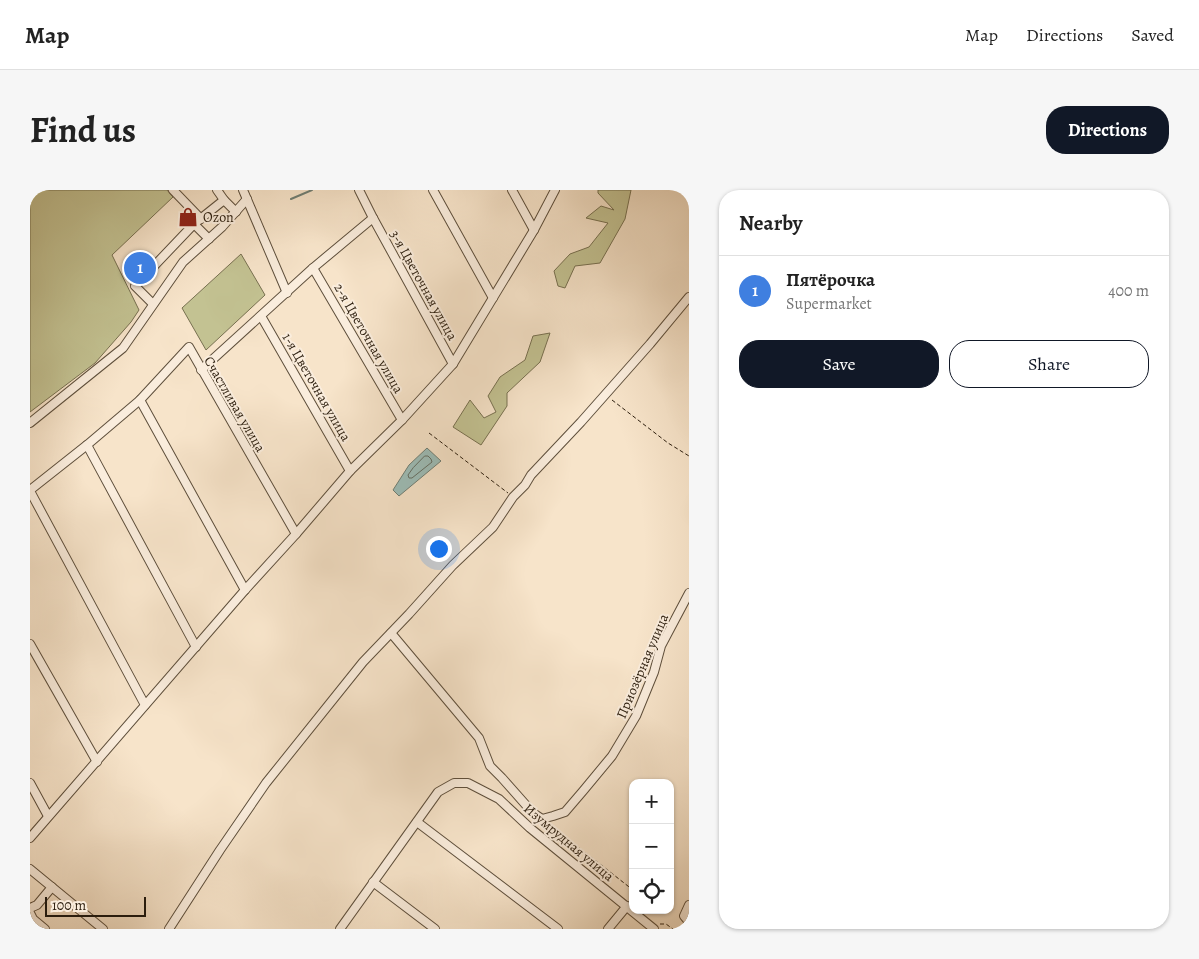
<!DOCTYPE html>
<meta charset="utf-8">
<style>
:root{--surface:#fff;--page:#f6f6f6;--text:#222;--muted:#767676;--line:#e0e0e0;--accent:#111827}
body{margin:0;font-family:Alegreya,serif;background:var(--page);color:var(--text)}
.controls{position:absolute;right:15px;bottom:15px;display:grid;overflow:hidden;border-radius:10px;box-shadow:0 1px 4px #0004}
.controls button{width:45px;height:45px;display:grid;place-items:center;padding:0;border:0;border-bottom:1px solid var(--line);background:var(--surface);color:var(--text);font:25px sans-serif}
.scale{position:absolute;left:15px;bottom:12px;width:101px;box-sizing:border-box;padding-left:5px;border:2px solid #2b1d0d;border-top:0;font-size:14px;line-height:18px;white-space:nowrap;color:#2b1d0d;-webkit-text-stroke:4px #faeddd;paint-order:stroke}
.you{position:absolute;left:408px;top:358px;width:18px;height:18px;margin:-12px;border:4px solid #fff;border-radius:50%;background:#1a73e8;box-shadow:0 0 0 8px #1a73e833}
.badge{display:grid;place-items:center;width:32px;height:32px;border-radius:50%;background:var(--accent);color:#fff;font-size:16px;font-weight:700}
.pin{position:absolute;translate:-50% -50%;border:2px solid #fff;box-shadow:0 1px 5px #0006}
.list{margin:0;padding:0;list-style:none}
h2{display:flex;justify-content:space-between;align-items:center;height:65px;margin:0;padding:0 20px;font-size:21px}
h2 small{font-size:16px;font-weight:400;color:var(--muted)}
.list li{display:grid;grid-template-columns:32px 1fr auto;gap:15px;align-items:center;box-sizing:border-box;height:70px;padding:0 20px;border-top:1px solid var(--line)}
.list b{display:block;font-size:19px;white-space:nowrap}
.list p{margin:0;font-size:16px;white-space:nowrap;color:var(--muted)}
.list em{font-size:16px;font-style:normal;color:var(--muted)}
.actions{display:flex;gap:10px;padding:15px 20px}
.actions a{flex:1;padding:11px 0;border:1px solid var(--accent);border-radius:20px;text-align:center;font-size:18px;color:var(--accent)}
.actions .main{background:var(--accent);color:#fff}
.icon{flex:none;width:28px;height:28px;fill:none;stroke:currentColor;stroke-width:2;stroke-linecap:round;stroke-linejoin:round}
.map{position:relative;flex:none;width:659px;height:739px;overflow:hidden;border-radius:20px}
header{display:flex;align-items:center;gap:30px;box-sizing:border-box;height:70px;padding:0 25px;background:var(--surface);border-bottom:1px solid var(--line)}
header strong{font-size:24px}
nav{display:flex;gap:28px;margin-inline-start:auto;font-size:18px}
.intro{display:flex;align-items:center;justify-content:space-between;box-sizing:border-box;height:120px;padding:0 30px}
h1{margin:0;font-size:35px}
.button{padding:12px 22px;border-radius:20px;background:var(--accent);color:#fff;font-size:18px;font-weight:700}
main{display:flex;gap:30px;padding:0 30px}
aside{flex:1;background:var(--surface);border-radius:20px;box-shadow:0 1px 4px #0004}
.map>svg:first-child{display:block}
.green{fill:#c3c292;stroke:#777050}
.water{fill:#9dbeb9;stroke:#6f7e74}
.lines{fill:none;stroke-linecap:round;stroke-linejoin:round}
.shore{stroke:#646e63;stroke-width:1}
.stream{stroke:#6f7e74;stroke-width:2}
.minor-casing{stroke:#5e4f3c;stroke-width:10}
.path{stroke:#2b1d0d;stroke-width:1;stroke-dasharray:4 2.5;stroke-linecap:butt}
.minor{stroke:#faeddd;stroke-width:8}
.labels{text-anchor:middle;stroke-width:4;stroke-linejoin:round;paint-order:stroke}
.poi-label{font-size:14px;fill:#2b1d0d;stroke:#faeddd;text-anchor:start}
.street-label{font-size:14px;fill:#2b1d0d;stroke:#faeddd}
</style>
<header>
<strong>Map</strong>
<nav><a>Map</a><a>Directions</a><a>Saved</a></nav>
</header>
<div class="intro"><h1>Find us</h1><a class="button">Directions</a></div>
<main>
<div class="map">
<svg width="659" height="739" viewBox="0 0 659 739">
<rect width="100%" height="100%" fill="#f7e4ca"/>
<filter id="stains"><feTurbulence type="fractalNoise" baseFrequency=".004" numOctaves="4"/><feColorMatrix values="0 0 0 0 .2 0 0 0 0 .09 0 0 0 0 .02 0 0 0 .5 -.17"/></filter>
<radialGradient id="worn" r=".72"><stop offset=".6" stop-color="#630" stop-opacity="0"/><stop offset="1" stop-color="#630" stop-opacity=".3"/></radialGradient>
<!-- green -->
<g class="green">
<path d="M0,0H137L143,7L82,65L109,120L101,132L65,173L0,222Z"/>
<path d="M568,0H601L595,29L570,73L545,76L535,98L528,96L524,81L540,64L559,57L578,33L556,28L571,16L584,20L568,3Z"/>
<path d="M211,64L235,105L176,160L152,118Z"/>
<path d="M520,143L510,172L477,203V216L451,255L423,237L440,210L454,228L466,222L458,206L470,187L495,170L503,146Z"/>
</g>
<!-- water -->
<path class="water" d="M397,258L411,271L369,306L363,300L379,275Z"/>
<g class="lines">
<!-- shore -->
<path class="shore" d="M395,266H398L401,269L402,272L382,288H379L378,285L383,278Z"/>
<!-- stream -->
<path class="stream" d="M261,9L282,0"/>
<defs>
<g id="minor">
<path d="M143,0L171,29"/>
<path d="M187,0L194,10"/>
<path d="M213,0L257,103"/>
<path d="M329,0L343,28L423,174"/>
<path d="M403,0L463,108"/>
<path d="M482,0L504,40"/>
<path d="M164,34L179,49"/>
<path d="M283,78L372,230"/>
<path d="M123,114L105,96L164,34L194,10L206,22"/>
<path d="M231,126L320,281"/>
<path d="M171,180L283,78L343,28"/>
<path d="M110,210L215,400"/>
<path d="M0,233L93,158L153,72L192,37L217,9"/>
<path d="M57,255L166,457"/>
<path d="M0,300L57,255L110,210L159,157L266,344"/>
<path d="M0,301L115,515"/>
<path d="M361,443L449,548L460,576L472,588L503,623L512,629L523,626L535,622L553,601L582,566L606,526L624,482L631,456L659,403"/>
<path d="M0,454L67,572"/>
<path d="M0,593L18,626"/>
<path d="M387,632L528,739"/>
<path d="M0,648L215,400L266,344L320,281L372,230L423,174L504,40L525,0"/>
<path d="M0,679L73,739"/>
<path d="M343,692L405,739"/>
<path d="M659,715L654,726L659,732"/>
<path d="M0,718L7,715L22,697"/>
<path d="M0,723L3,729L15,739"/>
<path d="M139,739L190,660L236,593L333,472L379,424L423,375L463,337L483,307L495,295L501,285L551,232L620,154L659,107"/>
<path d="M310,739L408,602L424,593H438L469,609L500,638L624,739"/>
<path d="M578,739L597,716"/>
</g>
</defs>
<!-- minor casing -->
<use href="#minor" class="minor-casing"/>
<!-- path -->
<g class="path">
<path d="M582,210L638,253L659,266"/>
<path d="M399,243L478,303"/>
<path d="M519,634L603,700"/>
<path d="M630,734H636L643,739"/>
</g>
<!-- minor -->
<use href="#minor" class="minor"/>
</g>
<!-- icons -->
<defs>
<symbol id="shop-bare" viewBox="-9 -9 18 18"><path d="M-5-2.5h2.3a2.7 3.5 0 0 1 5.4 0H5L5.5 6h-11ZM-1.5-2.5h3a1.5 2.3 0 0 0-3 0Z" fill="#8f2418" stroke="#faeddd" stroke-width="2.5" paint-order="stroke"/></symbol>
</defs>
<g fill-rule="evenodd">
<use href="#shop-bare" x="144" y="13" width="28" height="28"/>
</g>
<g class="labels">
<!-- poi labels -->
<g class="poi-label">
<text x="173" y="32">Ozon</text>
</g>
<!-- street labels -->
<g class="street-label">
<text transform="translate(394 95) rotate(61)" y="5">3-я Цветочная улица</text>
<text transform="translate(339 148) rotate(60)" y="5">2-я Цветочная улица</text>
<text transform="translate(287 197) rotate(60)" y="5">1-я Цветочная улица</text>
<text transform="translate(205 214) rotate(60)" y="5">Счастливая улица</text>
<text transform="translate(612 476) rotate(-67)" y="5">Приозёрная улица</text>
<text transform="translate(539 652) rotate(40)" y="5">Изумрудная улица</text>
</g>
</g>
<rect width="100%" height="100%" filter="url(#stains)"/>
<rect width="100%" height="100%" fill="url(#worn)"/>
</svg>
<div class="controls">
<button>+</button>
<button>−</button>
<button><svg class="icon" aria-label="locate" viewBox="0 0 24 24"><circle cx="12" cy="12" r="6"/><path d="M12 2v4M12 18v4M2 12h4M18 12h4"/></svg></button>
</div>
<div class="scale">100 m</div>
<div class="you"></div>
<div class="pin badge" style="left:110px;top:78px;background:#3f7fe0">1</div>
</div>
<aside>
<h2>Nearby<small></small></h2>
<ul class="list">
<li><span class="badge" style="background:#3f7fe0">1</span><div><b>Пятёрочка</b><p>Supermarket</p></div><em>400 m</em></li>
</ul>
<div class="actions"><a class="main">Save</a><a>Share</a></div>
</aside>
</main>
